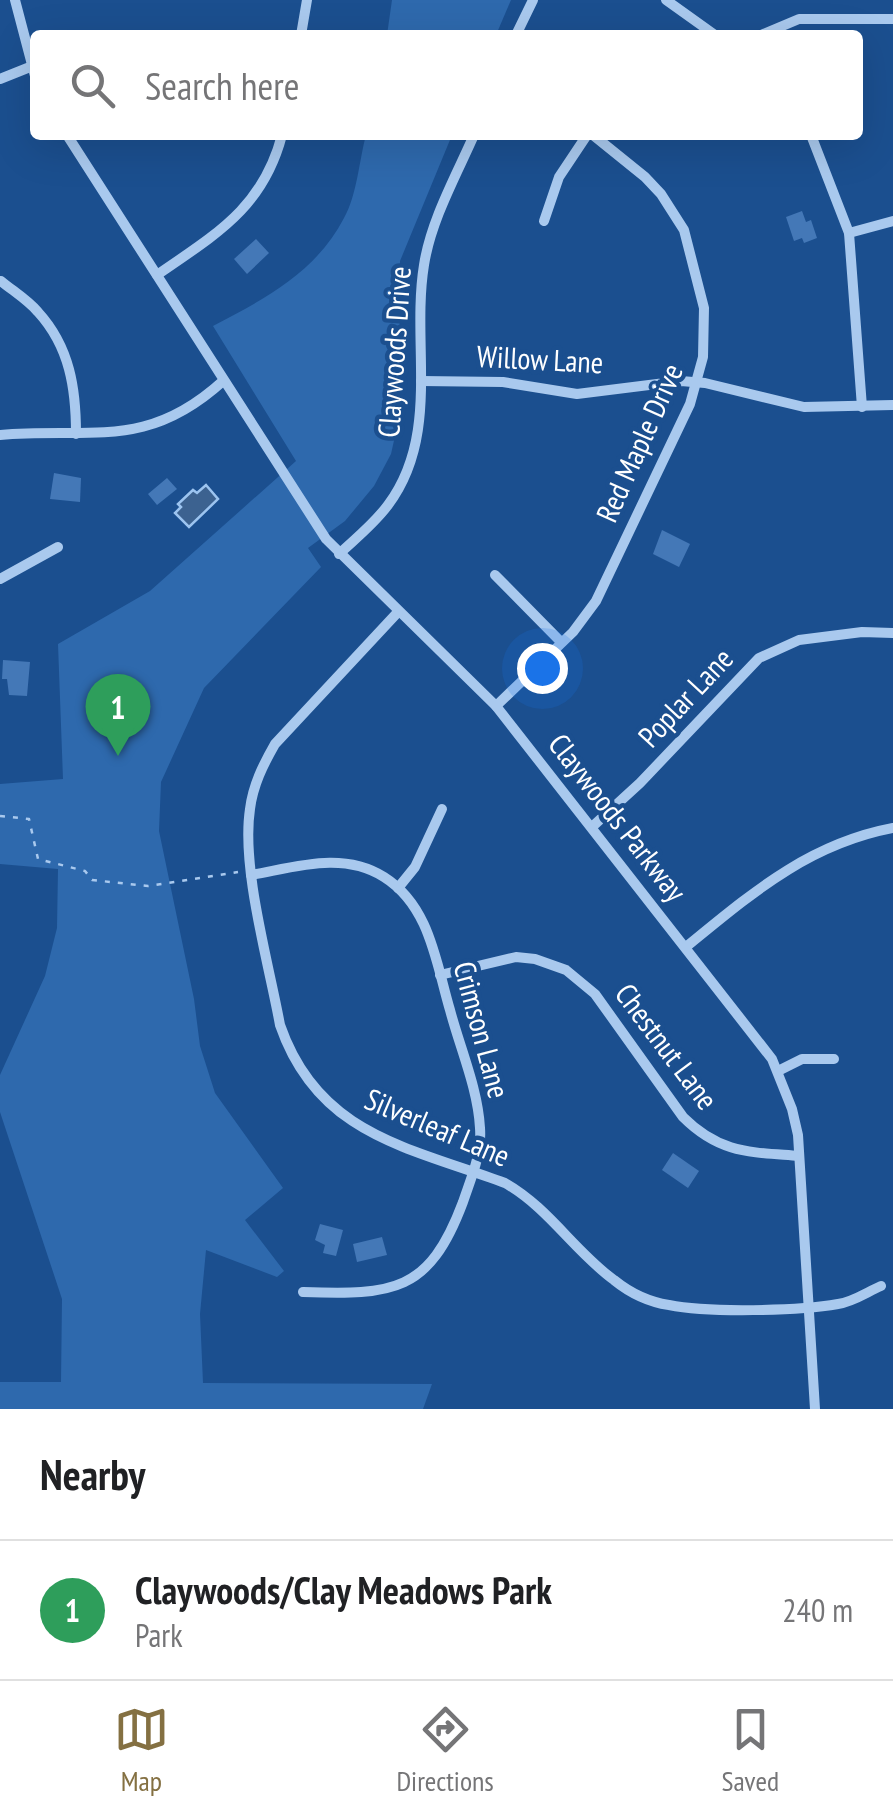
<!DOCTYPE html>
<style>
:root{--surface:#fff;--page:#f2f2f2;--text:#202124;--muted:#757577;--line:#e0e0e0;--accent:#847042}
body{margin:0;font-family:"PT Sans Narrow",sans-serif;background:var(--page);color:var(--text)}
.you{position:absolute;left:542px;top:668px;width:35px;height:35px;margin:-25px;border:8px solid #fff;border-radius:50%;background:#1a73e8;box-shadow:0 0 0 15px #1a73e833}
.badge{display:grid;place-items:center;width:65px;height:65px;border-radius:50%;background:var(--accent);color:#fff;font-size:32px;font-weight:700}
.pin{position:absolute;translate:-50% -82px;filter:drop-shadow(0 2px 5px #0008)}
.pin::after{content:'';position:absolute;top:52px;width:35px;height:30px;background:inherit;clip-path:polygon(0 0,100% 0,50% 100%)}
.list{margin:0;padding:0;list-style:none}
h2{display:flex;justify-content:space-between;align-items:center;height:130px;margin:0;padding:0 40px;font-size:42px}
h2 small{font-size:32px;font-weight:400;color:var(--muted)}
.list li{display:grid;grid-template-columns:65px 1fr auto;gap:30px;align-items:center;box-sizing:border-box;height:140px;padding:0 40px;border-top:2px solid var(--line)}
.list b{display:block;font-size:38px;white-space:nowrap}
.list p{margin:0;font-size:32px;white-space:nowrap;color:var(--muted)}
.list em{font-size:32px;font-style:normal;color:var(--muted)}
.icon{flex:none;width:55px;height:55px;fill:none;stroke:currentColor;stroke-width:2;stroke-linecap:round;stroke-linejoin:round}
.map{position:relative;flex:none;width:893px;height:1409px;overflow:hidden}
.search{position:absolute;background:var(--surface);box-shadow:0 10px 40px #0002;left:30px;right:30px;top:30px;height:110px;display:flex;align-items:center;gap:25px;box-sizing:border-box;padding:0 35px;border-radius:10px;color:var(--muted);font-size:38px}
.sheet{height:270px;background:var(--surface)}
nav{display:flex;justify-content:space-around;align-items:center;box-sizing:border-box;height:140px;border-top:2px solid var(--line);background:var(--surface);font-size:28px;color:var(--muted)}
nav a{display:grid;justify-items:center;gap:5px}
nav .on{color:var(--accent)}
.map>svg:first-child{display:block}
.green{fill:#2e69ad}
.water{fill:#3c6290;stroke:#9cc4f0;stroke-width:2.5}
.building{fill:#4478b7}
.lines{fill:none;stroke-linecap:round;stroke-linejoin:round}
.path{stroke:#a9c9ee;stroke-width:2.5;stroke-dasharray:5 8;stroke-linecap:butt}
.street{stroke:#a9c9ee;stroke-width:10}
.labels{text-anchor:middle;stroke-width:9;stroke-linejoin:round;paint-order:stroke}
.street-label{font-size:30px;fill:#fff;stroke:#1b4f8f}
</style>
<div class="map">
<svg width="893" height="1409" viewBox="0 0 893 1409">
<rect width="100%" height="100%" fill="#1b4f8f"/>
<!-- green -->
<g class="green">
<path d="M392,0H511L496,35H387Z"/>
<path d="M366,135H452L400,261L399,418L391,454L374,486L345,521L308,548L321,567L204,688L161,782L159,831L194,999L200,1046L215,1093L283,1188L245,1220L284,1271L277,1277L206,1250L200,1314L203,1383L432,1384L423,1409H0V1382H61L62,1299L0,1112V1075L45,976L57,928L58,869L0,864V784L63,779L58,644L150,591L296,461L213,326C265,299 316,272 344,218C357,195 359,161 366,135Z"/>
</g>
<!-- water -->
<path class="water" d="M206,485L218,499L189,527L175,513L181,507L178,504L193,490L197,493Z"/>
<!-- building -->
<g class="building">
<path d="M802,211L806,222L811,220L817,238L804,243L802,238L794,241L786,217Z"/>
<path d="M256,239L269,253L247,274L234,259Z"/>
<path d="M54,473L81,478L80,502L50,499Z"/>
<path d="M167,478L177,489L157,505L148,494Z"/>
<path d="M662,530L690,544L679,567L653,554Z"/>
<path d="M3,660L30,662L27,696L9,695L7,679H2Z"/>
<path d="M673,1153L699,1171L688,1188L662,1170Z"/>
<path d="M320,1224L343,1230L336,1256L323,1253L325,1245L315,1240Z"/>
<path d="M382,1237L387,1255L357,1262L353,1244Z"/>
</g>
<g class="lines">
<!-- path -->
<path class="path" d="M0,816L29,819L38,859L85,871L92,880L148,886L238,872"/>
<!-- street -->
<g class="street">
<path d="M15,0L35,76"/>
<path d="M666,0L715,35"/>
<path d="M301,35L307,0"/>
<path d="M516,35L533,0"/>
<path d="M761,35L799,19H893"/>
<path d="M0,79L30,67"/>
<path d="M67,135L326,539L496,706L772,1059L792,1109L798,1135L815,1409"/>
<path d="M811,135L849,233L862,407"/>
<path d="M544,221L559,177L587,135"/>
<path d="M849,233L893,221"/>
<path d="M157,275C216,234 263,208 282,135"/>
<path d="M1,281C13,291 28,300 38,312C70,347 76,389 76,434"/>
<path d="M421,381L503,382L577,394L681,381L705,383L804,407L893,405"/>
<path d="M0,435C91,427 146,451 223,381"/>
<path d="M339,554C356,538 374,524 388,505C441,434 411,345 424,265C431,220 456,176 474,135"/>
<path d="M495,575L561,642"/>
<path d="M0,579L58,547"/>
<path d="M398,612L275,744C263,765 253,785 250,809C241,868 269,964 280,1025C318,1135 408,1147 505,1183C549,1208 574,1251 614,1280C630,1293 649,1302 669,1305C708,1313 798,1311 838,1304C853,1302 867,1292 881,1286"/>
<path d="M496,706L573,632L596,601L690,404L703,357L704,308L684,230L661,194L645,177L593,135"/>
<path d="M593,826L640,783L759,658L799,640L862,632L893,633"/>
<path d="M251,875C296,867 343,851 384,877C430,906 436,963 450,1010C460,1048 478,1089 480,1128C482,1154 471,1178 463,1202C429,1293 393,1295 303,1292"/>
<path d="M398,888L415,867L442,809"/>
<path d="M686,947C751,894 808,844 893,828"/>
<path d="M440,975L516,957L535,959L566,970L595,994L683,1117C720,1154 751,1152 799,1156"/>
<path d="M778,1071L802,1059H834"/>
</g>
</g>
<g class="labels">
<!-- street labels -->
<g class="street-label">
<text transform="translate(395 352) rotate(-86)" y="10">Claywoods Drive</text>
<text transform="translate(540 360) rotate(3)" y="10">Willow Lane</text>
<text transform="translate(640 443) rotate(-66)" y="10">Red Maple Drive</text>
<text transform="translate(686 698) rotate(-47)" y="10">Poplar Lane</text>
<text transform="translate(617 818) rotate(52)" y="10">Claywoods Parkway</text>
<text transform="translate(481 1030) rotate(75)" y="10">Crimson Lane</text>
<text transform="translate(666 1047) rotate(53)" y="10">Chestnut Lane</text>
<text transform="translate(437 1128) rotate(23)" y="10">Silverleaf Lane</text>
</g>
</g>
</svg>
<div class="you"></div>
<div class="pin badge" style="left:118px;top:756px;background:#2e9e5b">1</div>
<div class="search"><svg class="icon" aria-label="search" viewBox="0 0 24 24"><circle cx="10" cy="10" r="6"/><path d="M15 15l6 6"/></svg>Search here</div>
</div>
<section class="sheet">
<h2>Nearby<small></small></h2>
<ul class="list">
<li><span class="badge" style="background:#2e9e5b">1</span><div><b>Claywoods/Clay Meadows Park</b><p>Park</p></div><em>240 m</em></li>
</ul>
</section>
<nav>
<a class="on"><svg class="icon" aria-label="map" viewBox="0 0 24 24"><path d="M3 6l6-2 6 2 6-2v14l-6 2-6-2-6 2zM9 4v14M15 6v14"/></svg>Map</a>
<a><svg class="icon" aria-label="directions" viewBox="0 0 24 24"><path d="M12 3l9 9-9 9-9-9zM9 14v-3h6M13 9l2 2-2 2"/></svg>Directions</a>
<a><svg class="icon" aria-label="saved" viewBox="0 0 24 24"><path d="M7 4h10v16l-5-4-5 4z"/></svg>Saved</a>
</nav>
